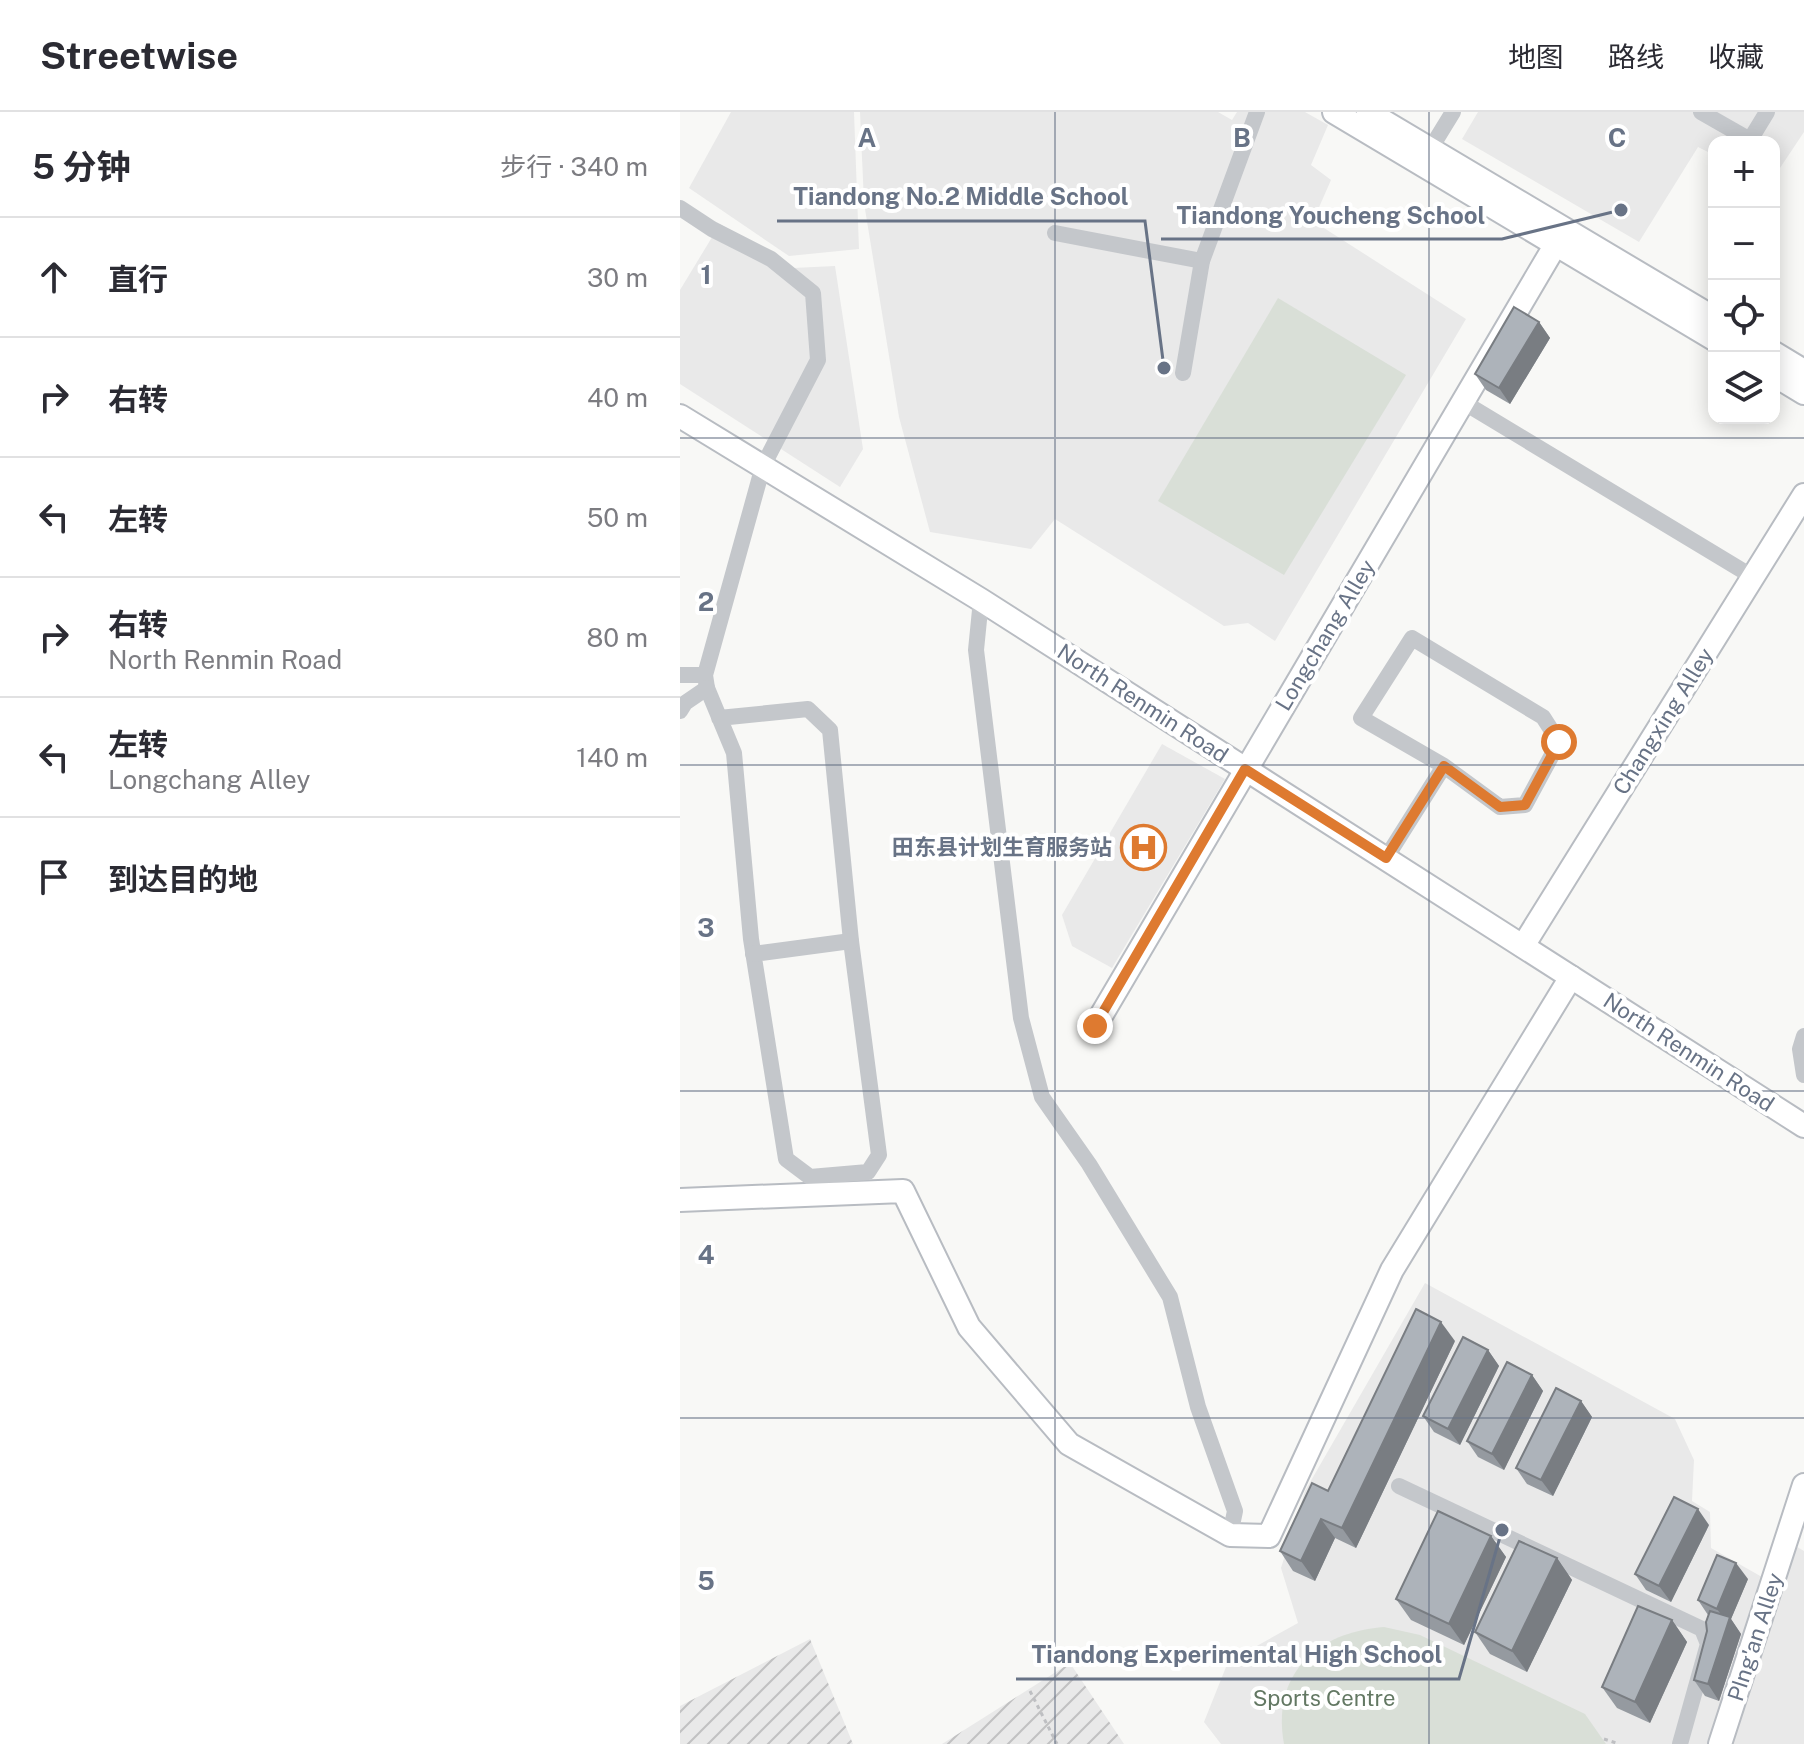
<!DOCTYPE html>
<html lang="zh">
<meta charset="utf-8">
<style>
:root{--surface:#fff;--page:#f7f7f7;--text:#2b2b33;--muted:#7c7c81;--line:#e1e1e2}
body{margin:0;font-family:"Public Sans","Noto Sans SC",sans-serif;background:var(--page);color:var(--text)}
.controls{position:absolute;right:24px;top:24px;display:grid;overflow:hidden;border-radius:16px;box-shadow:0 4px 20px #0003}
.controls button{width:72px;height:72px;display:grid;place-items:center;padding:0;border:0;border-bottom:2px solid var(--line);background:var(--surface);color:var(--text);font:40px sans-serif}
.stop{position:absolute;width:24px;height:24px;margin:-18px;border:6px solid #de7a30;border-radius:50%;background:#fff}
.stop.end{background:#de7a30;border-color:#fff;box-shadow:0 2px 8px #0008}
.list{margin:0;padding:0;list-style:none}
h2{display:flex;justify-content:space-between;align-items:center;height:104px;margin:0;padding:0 32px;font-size:34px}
h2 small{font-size:26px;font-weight:400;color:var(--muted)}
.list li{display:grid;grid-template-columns:52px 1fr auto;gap:24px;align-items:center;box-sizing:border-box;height:120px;padding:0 32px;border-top:2px solid var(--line)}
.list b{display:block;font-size:30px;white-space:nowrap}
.list p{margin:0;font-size:26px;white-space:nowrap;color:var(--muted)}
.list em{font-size:26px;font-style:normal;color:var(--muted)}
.icon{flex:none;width:44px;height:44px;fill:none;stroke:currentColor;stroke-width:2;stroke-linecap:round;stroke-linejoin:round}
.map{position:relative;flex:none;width:1124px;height:1632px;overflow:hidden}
header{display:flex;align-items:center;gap:48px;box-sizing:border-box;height:112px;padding:0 40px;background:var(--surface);border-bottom:2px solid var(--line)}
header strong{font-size:38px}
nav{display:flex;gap:44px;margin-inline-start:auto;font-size:28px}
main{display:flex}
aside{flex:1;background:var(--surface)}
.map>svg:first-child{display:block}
.built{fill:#e9e9e9}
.industrial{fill:url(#industrial-furrows)}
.green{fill:#d9dfd7}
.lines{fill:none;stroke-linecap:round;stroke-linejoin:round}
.secondary-casing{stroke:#b8bcc2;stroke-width:26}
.path{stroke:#bebfc2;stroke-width:3;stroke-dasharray:4 4;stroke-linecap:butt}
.street{stroke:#c4c7cb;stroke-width:16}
.secondary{stroke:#fff;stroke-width:22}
.wall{fill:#959aa0}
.shaded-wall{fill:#797d82}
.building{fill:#adb3ba;stroke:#797d82;stroke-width:2}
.route{stroke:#de7a30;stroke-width:10}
.grid{fill:none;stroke:#687386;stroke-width:2;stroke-opacity:0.55}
.labels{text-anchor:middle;stroke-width:8;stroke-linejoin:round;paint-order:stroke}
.street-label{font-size:22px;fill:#687386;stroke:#fff}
.poi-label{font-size:22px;font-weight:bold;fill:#687386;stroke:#fff;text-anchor:end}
.park-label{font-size:22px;fill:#637863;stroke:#fff}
.grid-label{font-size:26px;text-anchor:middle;font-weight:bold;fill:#687386;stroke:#fff;stroke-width:8;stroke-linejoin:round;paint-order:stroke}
.leader{fill:none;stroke:#687386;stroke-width:3}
.callout-dot{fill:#687386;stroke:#fff;stroke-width:3}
.callout-label{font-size:24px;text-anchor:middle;font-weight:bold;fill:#687386;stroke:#fff;stroke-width:8;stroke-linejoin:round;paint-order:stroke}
</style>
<header>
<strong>Streetwise</strong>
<nav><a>地图</a><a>路线</a><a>收藏</a></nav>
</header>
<main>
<aside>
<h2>5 分钟<small>步行 · 340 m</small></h2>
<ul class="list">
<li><svg class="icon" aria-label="ahead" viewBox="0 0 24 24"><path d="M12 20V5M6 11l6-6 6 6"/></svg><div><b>直行</b></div><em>30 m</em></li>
<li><svg class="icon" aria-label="right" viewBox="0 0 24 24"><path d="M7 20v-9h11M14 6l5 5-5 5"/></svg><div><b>右转</b></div><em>40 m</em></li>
<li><svg class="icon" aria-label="left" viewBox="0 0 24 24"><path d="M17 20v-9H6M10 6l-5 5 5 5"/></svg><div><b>左转</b></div><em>50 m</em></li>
<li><svg class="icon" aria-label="right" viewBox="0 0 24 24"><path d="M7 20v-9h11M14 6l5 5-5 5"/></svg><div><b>右转</b><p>North Renmin Road</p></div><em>80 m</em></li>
<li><svg class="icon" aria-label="left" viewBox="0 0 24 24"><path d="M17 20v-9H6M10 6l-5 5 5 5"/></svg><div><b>左转</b><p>Longchang Alley</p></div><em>140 m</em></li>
<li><svg class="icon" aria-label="arrive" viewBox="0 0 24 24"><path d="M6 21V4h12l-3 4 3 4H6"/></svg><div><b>到达目的地</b></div></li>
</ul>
</aside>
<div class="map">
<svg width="1124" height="1632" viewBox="0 0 1124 1632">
<defs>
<pattern id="industrial-furrows" width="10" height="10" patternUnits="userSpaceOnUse" patternTransform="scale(2)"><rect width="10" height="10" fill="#e9e9e9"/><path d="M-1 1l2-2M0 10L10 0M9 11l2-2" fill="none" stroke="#c1c1c2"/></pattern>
</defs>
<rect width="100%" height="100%" fill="#f8f8f6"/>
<!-- built -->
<g class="built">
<path d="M51,0H174L179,137L109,144L9,76Z"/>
<path d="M180,0H538L552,8L557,0H625L648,13L631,53L651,68L633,109L786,207L595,529L568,511L544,514L375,407L351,437L250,420L219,305L184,91Z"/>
<path d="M798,0H1124V20L1094,65V30H1034V43L1018,35L959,130L782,27Z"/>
<path d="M40,112L113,156L155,154L183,337L160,375L0,272V178Z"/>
<path d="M482,632L545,667L432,856L392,834L382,803Z"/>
<path d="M745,1171L995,1307L1014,1348L1012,1389L1030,1400L1031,1436L1082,1465L1031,1632H541L524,1610L548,1550L618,1511L601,1456L625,1379Z"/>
<path d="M1112,1432L1124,1439V1632H1048Z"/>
</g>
<!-- industrial -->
<g class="industrial">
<path d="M130,1527L173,1632H0V1594Z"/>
<path d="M390,1551L444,1632H262Z"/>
</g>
<!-- green -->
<g class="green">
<path d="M598,186L726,263L604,463L478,389Z"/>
<path d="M704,1515L740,1523L905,1602L926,1632H604C591,1561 638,1520 704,1515Z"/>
</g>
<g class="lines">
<defs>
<g id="secondary">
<path d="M654,0L1034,227"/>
<path d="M688,0L1034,206"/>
<path d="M1094,241L1124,259"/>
<path d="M1094,263L1124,281"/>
<path d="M0,304L301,488L1124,1014"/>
<path d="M843,834L1124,383"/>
<path d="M415,914L876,132"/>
<path d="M0,1088L223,1079L289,1215L389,1332L550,1423L589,1424L712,1158L891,865"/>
<path d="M1040,1632L1124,1373"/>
</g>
</defs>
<!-- secondary casing -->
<use href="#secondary" class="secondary-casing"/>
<!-- path -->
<g class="path">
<path d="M350,1579L377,1632"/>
<path d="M924,1627L939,1632"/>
</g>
<!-- street -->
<g class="street">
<path d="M1021,0L1070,28L1087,0"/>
<path d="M746,44L773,0"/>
<path d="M0,96L32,117L91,147L133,181L138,248L83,354L25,563L27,576L54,641L71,827L106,1047L130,1065L188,1060L199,1043L171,829L150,618L128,597L39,606"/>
<path d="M375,121L522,149"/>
<path d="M503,261L522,149L577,0"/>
<path d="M783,290L1073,465"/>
<path d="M301,488L296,538L341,906L362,985L409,1052L490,1185L518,1295L555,1399L550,1423"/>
<path d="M0,563H25"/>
<path d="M0,599L5,591L27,576"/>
<path d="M706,746L764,654L681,606L732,526L863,605L879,630L845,693L820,695L764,654"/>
<path d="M73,842L171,829"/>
<path d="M1124,924L1120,937L1124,963"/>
<path d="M719,1374L1022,1517L1028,1532L1000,1632"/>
</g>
<!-- secondary -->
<use href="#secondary" class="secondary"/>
</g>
<!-- wall -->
<g class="wall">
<path d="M859,210L870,226L830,292L806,278L795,262Z"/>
<path d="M775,1229L676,1436L655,1426L635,1469L613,1459L600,1439L648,1379Z"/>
<path d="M808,1238L819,1254L780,1333L754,1320L743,1304Z"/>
<path d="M852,1263L863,1279L824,1358L798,1345L787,1329Z"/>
<path d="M901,1289L912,1305L873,1384L847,1372L836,1356Z"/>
<path d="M1029,1413L991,1490L966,1478L955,1462Z"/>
<path d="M811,1424L826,1445L784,1533L731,1508L716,1487Z"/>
<path d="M877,1446L892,1468L847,1560L810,1542L795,1520Z"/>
<path d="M1068,1467L1051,1507L1061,1522L1039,1589L1025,1584L1014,1568L1027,1519L1028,1503L1018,1488Z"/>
<path d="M992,1508L1007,1530L970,1611L937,1596L922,1575Z"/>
</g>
<!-- shaded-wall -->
<g class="shaded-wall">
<path d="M859,210L870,226L830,292L819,276Z"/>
<path d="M761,1210L775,1229L676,1436L662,1416Z"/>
<path d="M808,1238L819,1254L780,1333L768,1317Z"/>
<path d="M852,1263L863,1279L824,1358L812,1342Z"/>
<path d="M901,1289L912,1305L873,1384L861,1368Z"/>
<path d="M1018,1397L1029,1413L991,1490L979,1474Z"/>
<path d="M641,1407L655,1426L635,1469L621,1449Z"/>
<path d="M811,1424L826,1445L784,1533L769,1512Z"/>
<path d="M877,1446L892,1468L847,1560L832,1539Z"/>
<path d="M1056,1451L1068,1467L1051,1507L1061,1522L1039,1589L1028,1572L1048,1512L1037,1497Z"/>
<path d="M992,1508L1007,1530L970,1611L955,1590Z"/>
</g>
<!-- building -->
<g class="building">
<path d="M834,195L859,210L819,276L795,262Z"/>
<path d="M736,1197L761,1210L662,1416L641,1407L621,1449L600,1439L632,1371L648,1379Z"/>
<path d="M783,1225L808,1238L768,1317L743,1304Z"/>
<path d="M827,1250L852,1263L812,1342L787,1329Z"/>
<path d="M876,1276L901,1289L861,1368L836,1356Z"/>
<path d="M994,1385L1018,1397L979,1474L955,1462Z"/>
<path d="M758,1399L811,1424L769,1512L716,1487Z"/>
<path d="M839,1429L877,1446L832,1539L795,1520Z"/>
<path d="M1037,1443L1056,1451L1037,1497L1018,1488Z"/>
<path d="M958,1494L992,1508L955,1590L922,1575Z"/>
<path d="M1030,1499L1050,1505L1028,1572L1014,1568L1027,1519L1026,1510Z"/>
</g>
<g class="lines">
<!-- route -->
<path class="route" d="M415,914L565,657L706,746L764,654L820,695L845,693L879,630"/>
</g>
<!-- grid -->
<path class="grid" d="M375,0V1632M749,0V1632M0,326H1124M0,653H1124M0,979H1124M0,1306H1124"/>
<!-- icons -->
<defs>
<symbol id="hospital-ring" viewBox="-11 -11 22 22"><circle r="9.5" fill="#fff" stroke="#de7a30" stroke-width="1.5"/><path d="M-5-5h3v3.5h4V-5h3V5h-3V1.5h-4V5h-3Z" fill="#de7a30"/></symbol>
</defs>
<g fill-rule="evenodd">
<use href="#hospital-ring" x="438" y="710" width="51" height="51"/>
</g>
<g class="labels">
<!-- street labels -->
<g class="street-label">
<text transform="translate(645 523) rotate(-59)" y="8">Longchang Alley</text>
<text transform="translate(463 591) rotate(33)" y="8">North Renmin Road</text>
<text transform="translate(983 609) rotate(-58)" y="8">Changxing Alley</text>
<text transform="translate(1009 940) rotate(33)" y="8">North Renmin Road</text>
<text transform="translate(1075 1525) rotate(-72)" y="8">PIng'an Alley</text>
</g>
<!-- poi labels -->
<g class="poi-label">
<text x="432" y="743">田东县计划生育服务站</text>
</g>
<!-- park labels -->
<g class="park-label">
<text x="644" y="1594">Sports Centre</text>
</g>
</g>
<g class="grid-label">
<text x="187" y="35">A</text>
<text x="562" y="35">B</text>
<text x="937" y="35">C</text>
<text x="26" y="172">1</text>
<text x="26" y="499">2</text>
<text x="26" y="825">3</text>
<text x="26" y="1152">4</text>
<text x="26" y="1478">5</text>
</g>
<!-- callouts -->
<path class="leader" d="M484 256L465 109H97M941 98L822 127H481M822 1418L779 1567H336"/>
<g class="callout-dot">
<circle cx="484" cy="256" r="8"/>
<circle cx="941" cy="98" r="8"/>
<circle cx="822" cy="1418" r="8"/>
</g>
<g class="callout-label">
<text x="281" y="93">Tiandong No.2 Middle School</text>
<text x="651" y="112">Tiandong Youcheng School</text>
<text x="557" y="1551">Tiandong Experimental High School</text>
</g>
</svg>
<div class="controls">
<button>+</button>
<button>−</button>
<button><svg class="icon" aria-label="locate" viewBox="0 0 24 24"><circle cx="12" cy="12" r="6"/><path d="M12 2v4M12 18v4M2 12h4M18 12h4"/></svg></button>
<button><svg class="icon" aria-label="layers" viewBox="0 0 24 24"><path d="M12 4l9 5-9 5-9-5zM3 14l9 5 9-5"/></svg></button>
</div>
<div class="stop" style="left:879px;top:630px"></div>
<div class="stop end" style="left:415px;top:914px"></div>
</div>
</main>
